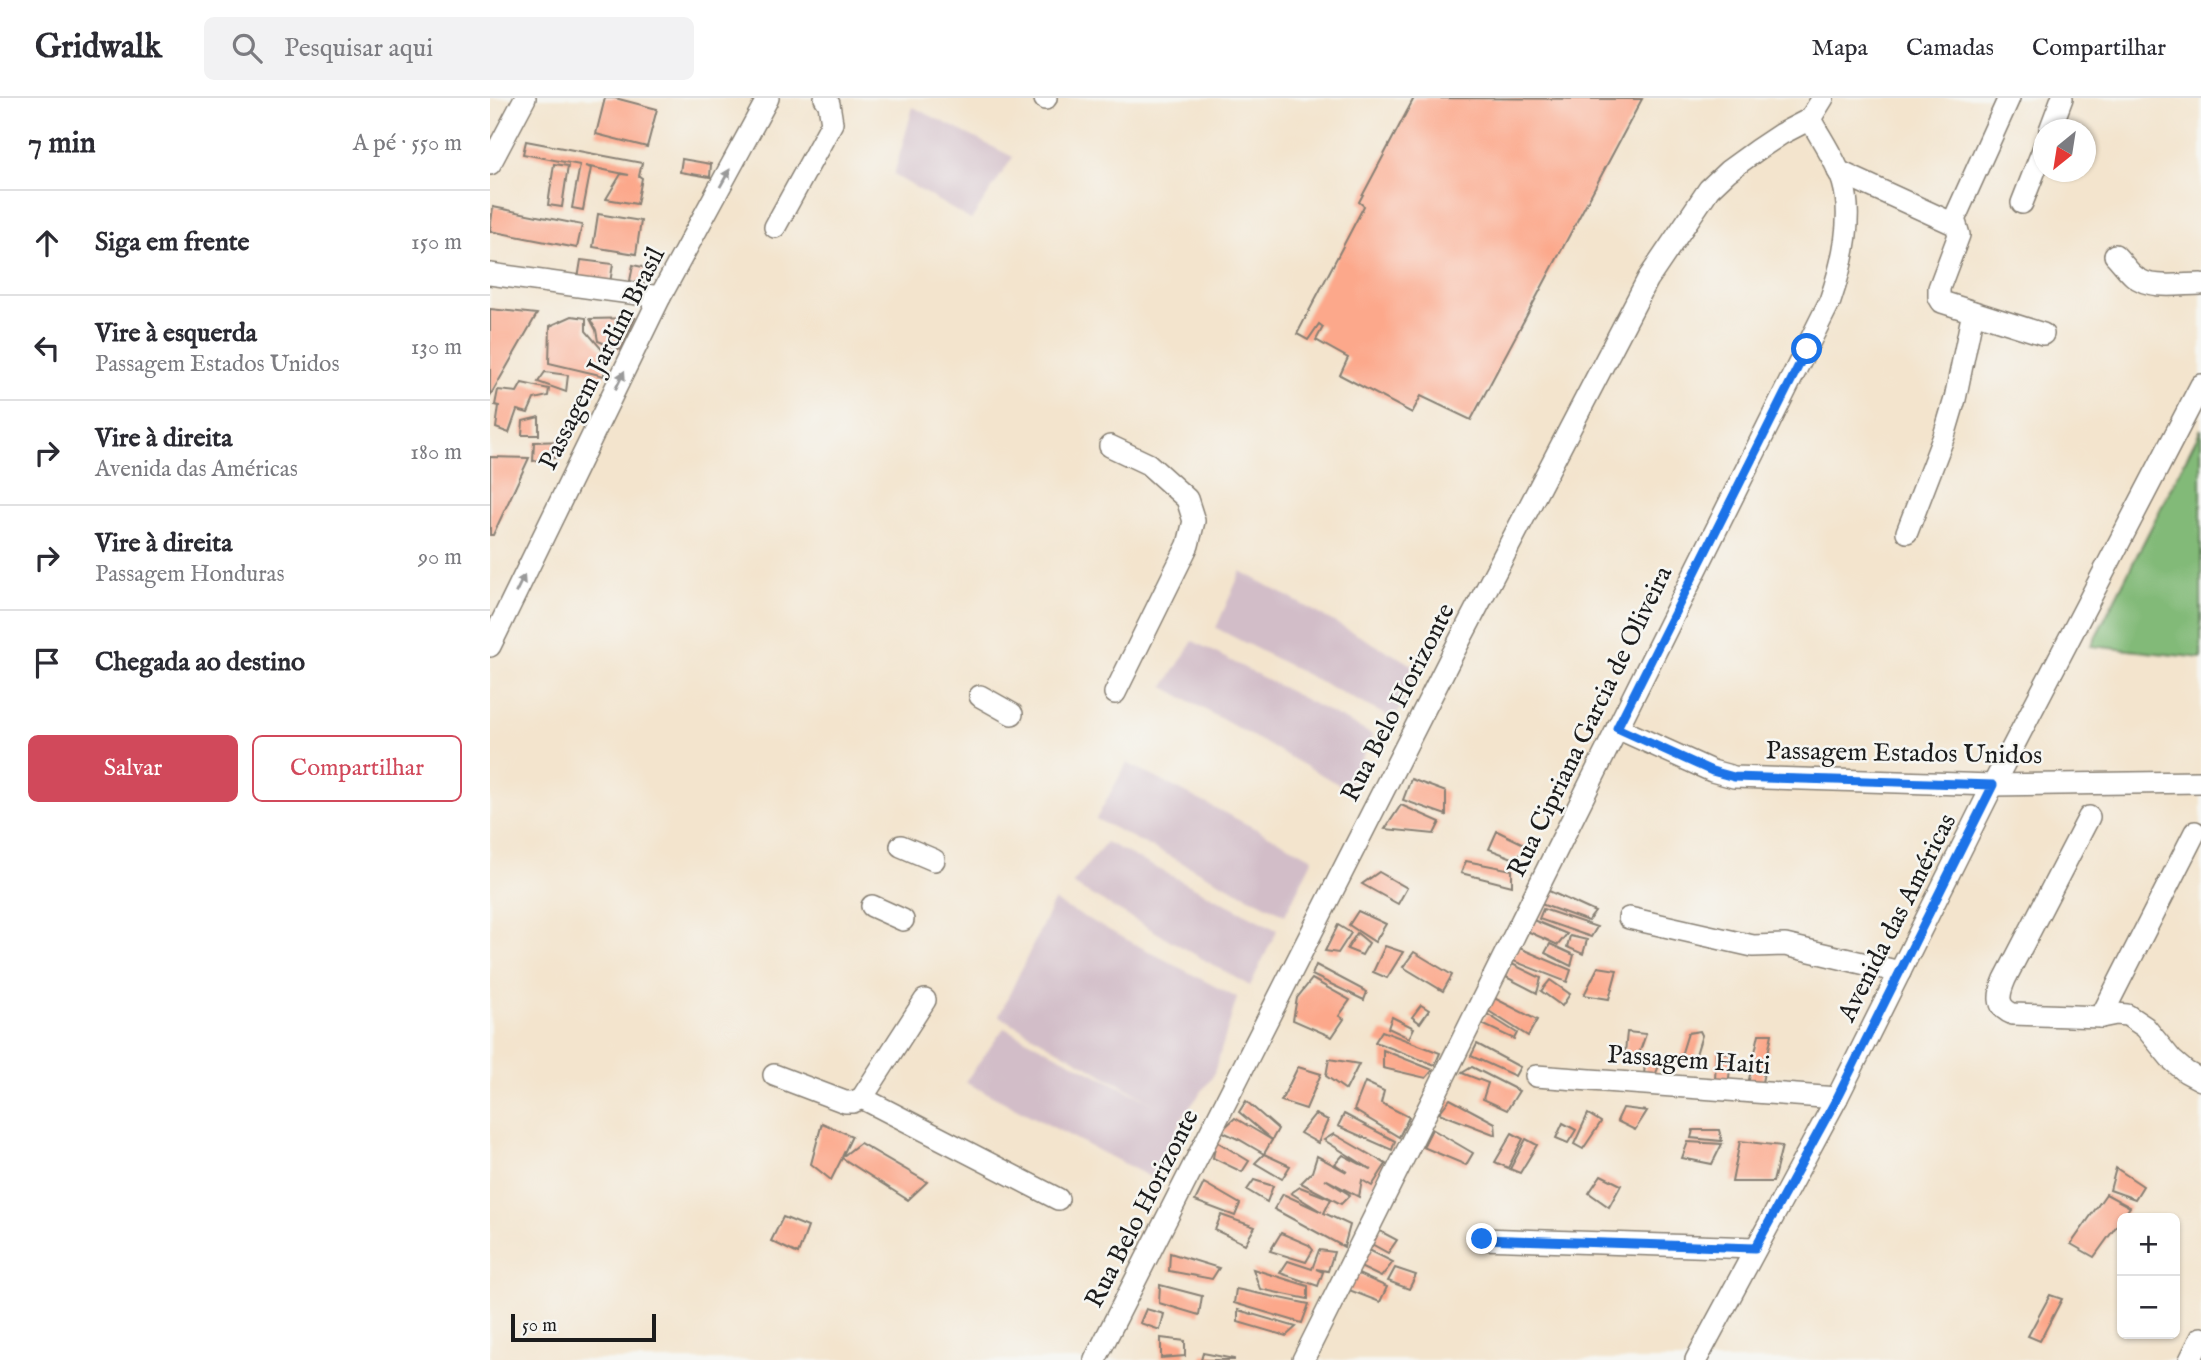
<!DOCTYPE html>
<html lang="pt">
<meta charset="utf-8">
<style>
:root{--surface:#fff;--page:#f2f2f3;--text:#2b2b33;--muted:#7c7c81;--line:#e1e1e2;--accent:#d1495b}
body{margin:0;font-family:"IM FELL English",serif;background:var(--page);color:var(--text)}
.controls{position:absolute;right:21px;bottom:21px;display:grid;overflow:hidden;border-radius:10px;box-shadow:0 2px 5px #0004}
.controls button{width:63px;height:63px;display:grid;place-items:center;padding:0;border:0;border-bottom:2px solid var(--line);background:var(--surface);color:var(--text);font:35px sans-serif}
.compass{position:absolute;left:1543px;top:21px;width:63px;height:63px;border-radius:50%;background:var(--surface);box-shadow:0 2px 5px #0004;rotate:210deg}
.scale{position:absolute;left:21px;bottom:18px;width:145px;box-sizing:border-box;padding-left:7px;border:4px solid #1c1c1c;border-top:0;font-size:19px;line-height:24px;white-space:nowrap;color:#1c1c1c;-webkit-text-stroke:5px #f6f6f2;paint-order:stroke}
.stop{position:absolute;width:21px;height:21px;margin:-16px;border:5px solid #1a73e8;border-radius:50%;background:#fff}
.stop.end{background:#1a73e8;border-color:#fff;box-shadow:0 2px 7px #0008}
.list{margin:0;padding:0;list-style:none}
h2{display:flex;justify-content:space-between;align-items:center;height:91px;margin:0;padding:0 28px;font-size:30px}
h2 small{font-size:23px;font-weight:400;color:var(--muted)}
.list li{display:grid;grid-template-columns:46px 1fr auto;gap:21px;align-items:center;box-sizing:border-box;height:105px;padding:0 28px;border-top:2px solid var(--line)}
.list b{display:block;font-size:26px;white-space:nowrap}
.list p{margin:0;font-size:23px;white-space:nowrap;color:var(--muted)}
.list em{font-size:23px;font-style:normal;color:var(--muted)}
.actions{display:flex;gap:14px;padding:21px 28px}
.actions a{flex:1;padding:16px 0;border:2px solid var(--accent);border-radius:10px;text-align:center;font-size:24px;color:var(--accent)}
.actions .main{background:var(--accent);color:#fff}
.icon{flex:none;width:38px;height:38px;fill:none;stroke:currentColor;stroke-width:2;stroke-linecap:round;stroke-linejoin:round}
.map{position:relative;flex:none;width:1711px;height:1262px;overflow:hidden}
header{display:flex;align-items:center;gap:42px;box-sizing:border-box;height:98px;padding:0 35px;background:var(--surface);border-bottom:2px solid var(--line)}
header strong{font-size:33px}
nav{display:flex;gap:38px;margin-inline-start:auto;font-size:24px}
.search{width:490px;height:63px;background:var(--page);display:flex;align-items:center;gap:18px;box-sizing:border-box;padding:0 24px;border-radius:10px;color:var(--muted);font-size:26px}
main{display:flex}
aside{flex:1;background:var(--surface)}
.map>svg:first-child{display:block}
.industrial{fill:#d2bdc8}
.forest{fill:#82ba78;stroke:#4f6b4a;stroke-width:2}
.building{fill:#fca88b}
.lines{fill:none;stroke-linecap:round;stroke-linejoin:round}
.minor-casing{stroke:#888074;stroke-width:24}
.minor{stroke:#fff;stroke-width:21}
.oneway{fill:#999}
.route{stroke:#1a73e8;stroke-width:9}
.labels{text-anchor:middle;stroke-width:5;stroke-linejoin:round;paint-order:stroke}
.street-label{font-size:26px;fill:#1c1c1c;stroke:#f6f6f2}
</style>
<header>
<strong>Gridwalk</strong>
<div class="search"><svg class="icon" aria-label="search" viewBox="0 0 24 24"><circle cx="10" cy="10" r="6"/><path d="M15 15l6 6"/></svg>Pesquisar aqui</div>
<nav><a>Mapa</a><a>Camadas</a><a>Compartilhar</a></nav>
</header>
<main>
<aside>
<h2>7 min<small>A pé · 550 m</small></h2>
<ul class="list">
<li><svg class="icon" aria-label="ahead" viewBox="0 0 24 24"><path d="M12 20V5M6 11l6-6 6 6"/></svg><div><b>Siga em frente</b></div><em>150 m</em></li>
<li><svg class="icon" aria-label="left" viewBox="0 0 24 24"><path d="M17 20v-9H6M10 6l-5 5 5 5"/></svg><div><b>Vire à esquerda</b><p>Passagem Estados Unidos</p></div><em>130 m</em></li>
<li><svg class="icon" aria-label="right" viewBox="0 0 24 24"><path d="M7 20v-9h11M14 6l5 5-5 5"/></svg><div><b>Vire à direita</b><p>Avenida das Américas</p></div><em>180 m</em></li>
<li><svg class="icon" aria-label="right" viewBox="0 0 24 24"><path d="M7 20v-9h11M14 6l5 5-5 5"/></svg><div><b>Vire à direita</b><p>Passagem Honduras</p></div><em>90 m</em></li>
<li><svg class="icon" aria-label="arrive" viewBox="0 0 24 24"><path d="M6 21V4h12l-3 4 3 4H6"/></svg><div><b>Chegada ao destino</b></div></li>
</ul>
<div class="actions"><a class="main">Salvar</a><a>Compartilhar</a></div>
</aside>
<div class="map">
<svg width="1711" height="1262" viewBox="0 0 1711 1262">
<rect width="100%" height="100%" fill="#f6f6f2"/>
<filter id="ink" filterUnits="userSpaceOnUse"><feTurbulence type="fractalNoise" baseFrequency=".0143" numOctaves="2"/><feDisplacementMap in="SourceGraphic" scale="14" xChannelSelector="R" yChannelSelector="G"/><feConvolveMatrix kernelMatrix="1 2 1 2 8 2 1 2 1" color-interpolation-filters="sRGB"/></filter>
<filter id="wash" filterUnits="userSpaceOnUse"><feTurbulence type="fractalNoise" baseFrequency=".00686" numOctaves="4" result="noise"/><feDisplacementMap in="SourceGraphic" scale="28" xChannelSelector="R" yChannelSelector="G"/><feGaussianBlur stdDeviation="1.57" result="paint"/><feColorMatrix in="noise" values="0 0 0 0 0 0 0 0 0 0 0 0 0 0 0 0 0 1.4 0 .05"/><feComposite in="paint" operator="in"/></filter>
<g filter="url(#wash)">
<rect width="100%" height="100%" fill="#f3e4cd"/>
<!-- industrial -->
<g class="industrial">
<path d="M423,9L523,59L481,122L404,77Z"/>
<path d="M751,473L928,570L905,622L726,530Z"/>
<path d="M703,543L883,637L857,691L674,589Z"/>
<path d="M637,665L823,760L795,817L606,721Z"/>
<path d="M616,744L787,832L760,888L582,786Z"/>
<path d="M564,803L747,900L723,978L692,1020L666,1082L475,984L514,930L666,1007L509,918Z"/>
</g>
<!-- forest -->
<path class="forest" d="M1711,331V560L1601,548Z"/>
<g id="blocks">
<!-- building -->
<g class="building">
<path d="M115,0H125L167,11L157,49L106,36Z"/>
<path d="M924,0L1152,1L981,322L931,298L922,315L850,277L858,260L826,242L833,229L829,226L818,242L807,236L874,108L869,104Z"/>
<path d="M36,43L152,65L149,78L152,80L147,106L116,101L131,76L139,77L95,68L101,70L93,112L82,110L90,67L33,56Z"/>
<path d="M192,61L221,66L220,79L190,74Z"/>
<path d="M64,66L78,68L72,109L58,107Z"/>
<path d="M3,109L92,127L87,150L0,133Z"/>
<path d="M108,116L151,123L146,156L103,149Z"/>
<path d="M91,162L123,166L120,185L88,181Z"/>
<path d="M143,167L162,171L158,187L140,183Z"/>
<path d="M0,211L47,216L0,298Z"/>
<path d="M82,218L96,220V233L115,255L114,278L59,265L60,228Z"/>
<path d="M145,220L131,252L108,243L106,232L100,221Z"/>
<path d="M55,274L78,277L76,294L48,284Z"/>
<path d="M32,285L59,291L58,298L44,301L38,315L27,312L19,335L6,330L9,308L5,307L8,292L27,294Z"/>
<path d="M49,319V337H32L33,323Z"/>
<path d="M77,343L70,359L43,363L44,344Z"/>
<path d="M0,359L39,360L3,437H0Z"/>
<path d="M921,681L956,694V717L913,702Z"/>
<path d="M911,707L950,724L944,736L895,731Z"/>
<path d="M1007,733L1038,748L1025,761L999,751Z"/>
<path d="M976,763L1022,772V788L971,775Z"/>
<path d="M889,774L917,790L908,806L872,786Z"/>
<path d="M1059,793L1105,814L1098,823L1048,805Z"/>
<path d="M1053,811L1107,829L1101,839L1049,821Z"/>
<path d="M868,813L896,826L885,844L859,827Z"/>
<path d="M1043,822L1077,836L1068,847L1037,833Z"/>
<path d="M848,827L861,835L848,855L835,853Z"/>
<path d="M867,835L879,845L872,857L857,851Z"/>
<path d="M1080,838L1097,842L1093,856L1077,849Z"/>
<path d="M1060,846L1084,857L1081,868L1055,855Z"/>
<path d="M895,848L913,854L897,880L883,874Z"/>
<path d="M1027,849L1081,872L1077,884L1021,862Z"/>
<path d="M924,854L962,877L953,893L913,869Z"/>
<path d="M1022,866L1051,880L1047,895L1016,879Z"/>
<path d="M826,867L877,894L874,902L822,877Z"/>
<path d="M1108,869L1127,872L1119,901L1094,897Z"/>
<path d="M822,881L860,902L849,918L854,921L842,939L803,922L807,900Z"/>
<path d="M1060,882L1080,896L1072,908L1051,893Z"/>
<path d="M1004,900L1047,922L1038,938L997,912Z"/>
<path d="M931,907L939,912L930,925L922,919Z"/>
<path d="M997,916L1027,935L1024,941L992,926Z"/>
<path d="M902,919L924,930L919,940L898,930Z"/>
<path d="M892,933L950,955L945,967L885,944Z"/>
<path d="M1210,933L1212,937L1203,966L1189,964L1198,935Z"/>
<path d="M1137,934L1156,936L1146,964L1134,965Z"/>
<path d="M1269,936H1282L1271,989L1258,986Z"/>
<path d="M987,946L1030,969L1025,978L981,958Z"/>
<path d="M893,952L943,972L936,980L893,970Z"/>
<path d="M1226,953L1242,956L1238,987L1225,985Z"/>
<path d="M839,961L869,966L856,992L836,978Z"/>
<path d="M1155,962L1170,965L1164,980L1154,979Z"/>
<path d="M808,969L831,976L816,1011L791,1003Z"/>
<path d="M982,969L1029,993L1017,1012L993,1001L998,985L972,975Z"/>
<path d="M875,984L894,993L891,1005L919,1019L909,1039L864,1012Z"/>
<path d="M960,1001L1005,1025L1006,1037L949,1015Z"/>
<path d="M756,1003L788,1031L782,1042L749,1014Z"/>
<path d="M1133,1010L1157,1013L1145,1032L1127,1023Z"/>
<path d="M825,1016L838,1022L828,1045L810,1035Z"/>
<path d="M854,1016L905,1043L902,1052L848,1028Z"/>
<path d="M1098,1016L1111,1024L1093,1051L1084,1046Z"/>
<path d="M745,1020L782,1042L774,1056L750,1042L731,1033Z"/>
<path d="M332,1025L362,1038L352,1059L370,1045L437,1084L418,1102L352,1060L341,1082L321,1066Z"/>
<path d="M1073,1025L1086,1032L1078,1045L1066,1040Z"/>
<path d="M942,1031L983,1055L976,1067L933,1049Z"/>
<path d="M1203,1032H1229L1232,1043L1201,1040Z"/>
<path d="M1022,1035L1033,1041L1018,1070L1005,1064Z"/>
<path d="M844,1036L896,1066L882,1088L872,1082L869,1099L835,1081L860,1097L851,1106L811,1085L822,1074L827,1058L857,1074L845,1066L853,1057L882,1072L834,1042Z"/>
<path d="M1036,1041L1047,1047L1030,1075L1020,1071Z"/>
<path d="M726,1043L759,1063L752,1074L723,1060Z"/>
<path d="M1250,1043L1292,1048L1283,1084H1242Z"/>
<path d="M1198,1044L1232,1046L1222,1066L1192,1060Z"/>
<path d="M774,1056L800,1068L792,1081L765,1065Z"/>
<path d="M1626,1070L1653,1088L1645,1101L1620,1092Z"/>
<path d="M1111,1077L1131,1087L1119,1109L1099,1095Z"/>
<path d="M764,1082L783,1088L777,1104L757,1092Z"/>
<path d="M714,1085L750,1106L745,1118L705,1103Z"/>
<path d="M810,1089L841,1101L834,1115L860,1127L854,1149L784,1111L793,1096L832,1114L801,1095Z"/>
<path d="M1616,1096L1640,1109L1604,1159L1581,1146Z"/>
<path d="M731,1117L765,1129L755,1146L725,1132Z"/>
<path d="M293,1119L318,1129L308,1156L281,1143Z"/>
<path d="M886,1131L907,1142L898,1155L880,1145Z"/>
<path d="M791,1135L819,1147L823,1152L816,1164L780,1153Z"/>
<path d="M877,1151L903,1164L891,1179L868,1168Z"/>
<path d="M829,1152L844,1154L838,1173L826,1171L833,1174L828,1188L790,1175L798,1163L822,1171Z"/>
<path d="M680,1155L729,1170L722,1181L679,1173Z"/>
<path d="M905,1170L926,1177L919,1191L898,1183Z"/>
<path d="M763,1171L818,1188V1201L770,1191Z"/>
<path d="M866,1175L897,1189L890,1204L859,1192Z"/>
<path d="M670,1187L712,1198L709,1217L669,1205Z"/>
<path d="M746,1191L819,1206L812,1225L744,1205Z"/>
<path d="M1560,1197L1572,1201L1550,1243L1538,1238Z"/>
<path d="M656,1211L674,1216L670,1232L650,1225Z"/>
<path d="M748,1212L806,1229L796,1238L748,1224Z"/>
<path d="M671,1240L695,1243V1258L671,1260Z"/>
<path d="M713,1255L744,1261V1262H711Z"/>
</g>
</g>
</g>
<g filter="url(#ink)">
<use href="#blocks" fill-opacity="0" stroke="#888074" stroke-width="2"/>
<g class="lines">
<defs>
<g id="minor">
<path d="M555,1L556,0"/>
<path d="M1320,21L1333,0"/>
<path d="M1560,32L1572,0"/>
<path d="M0,66L35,0"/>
<path d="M1348,73L1466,127L1469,137L1449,190V199L1452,204L1553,236"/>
<path d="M1532,105L1554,49"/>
<path d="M1463,124L1519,0"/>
<path d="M285,129L342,25L339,6L335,0"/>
<path d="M1625,157C1631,163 1637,172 1644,178C1660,192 1691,186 1711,186"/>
<path d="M0,176L170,199"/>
<path d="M620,348L658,366L697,401L704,423L698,447L625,595"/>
<path d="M1417,434L1454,338L1465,301L1483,214"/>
<path d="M0,548L170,199L278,0"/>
<path d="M490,598L522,616"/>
<path d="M1127,630L1222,673L1244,679L1503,687L1711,684"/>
<path d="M1599,719L1515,881C1509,895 1505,909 1523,916L1611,919L1626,916L1637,917L1655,929L1682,962L1696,974L1711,982"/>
<path d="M411,748L444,762"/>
<path d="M382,808L413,822"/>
<path d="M1139,820L1263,848L1295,847L1410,874"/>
<path d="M1611,919L1705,734"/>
<path d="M284,977L355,1004H363L372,1000L435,902"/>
<path d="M1046,978L1347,1000"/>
<path d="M372,1000L568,1101"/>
<path d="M992,1141L1265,1150"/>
<path d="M605,1262L960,561L1158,181L1219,91L1238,73L1267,52L1291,36L1320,21"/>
<path d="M813,1262L1340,203C1352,168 1364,121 1353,84C1346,62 1331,41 1320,21"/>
<path d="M1206,1262L1347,1000L1503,687L1711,287"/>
<path d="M1700,1262L1711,1240"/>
</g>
</defs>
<!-- minor casing -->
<use href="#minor" class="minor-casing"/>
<!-- minor -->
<use href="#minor" class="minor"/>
</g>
<!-- one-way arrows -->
<defs><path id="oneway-solid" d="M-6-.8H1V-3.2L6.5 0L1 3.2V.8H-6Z" transform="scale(1.75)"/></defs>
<g class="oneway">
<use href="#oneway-solid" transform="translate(235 80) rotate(-61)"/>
<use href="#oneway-solid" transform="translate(130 282) rotate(-64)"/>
<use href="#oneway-solid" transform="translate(30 486) rotate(-64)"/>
</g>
</g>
<g class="lines" filter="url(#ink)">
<!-- route -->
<path class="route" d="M992,1141L1265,1150L1347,1000L1503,687L1244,679L1222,673L1127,630L1317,251"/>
</g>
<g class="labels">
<!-- street labels -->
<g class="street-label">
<text transform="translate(111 260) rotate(-63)" y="9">Passagem Jardim Brasil</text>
<text transform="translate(907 604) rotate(-63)" y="9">Rua Belo Horizonte</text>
<text transform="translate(1099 623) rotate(-64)" y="9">Rua Cipriana Garcia de Oliveira</text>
<text transform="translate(1414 654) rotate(1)" y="9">Passagem Estados Unidos</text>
<text transform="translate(1406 819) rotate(-63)" y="9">Avenida das Américas</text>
<text transform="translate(1199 961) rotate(4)" y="9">Passagem Haiti</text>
<text transform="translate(651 1110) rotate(-63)" y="9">Rua Belo Horizonte</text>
</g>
</g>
</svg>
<div class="controls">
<button>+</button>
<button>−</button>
</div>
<svg class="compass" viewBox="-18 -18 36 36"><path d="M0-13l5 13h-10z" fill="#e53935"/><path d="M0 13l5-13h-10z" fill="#7c7c81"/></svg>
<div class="scale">50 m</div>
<div class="stop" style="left:1317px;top:251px"></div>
<div class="stop end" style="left:992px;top:1141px"></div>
</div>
</main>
